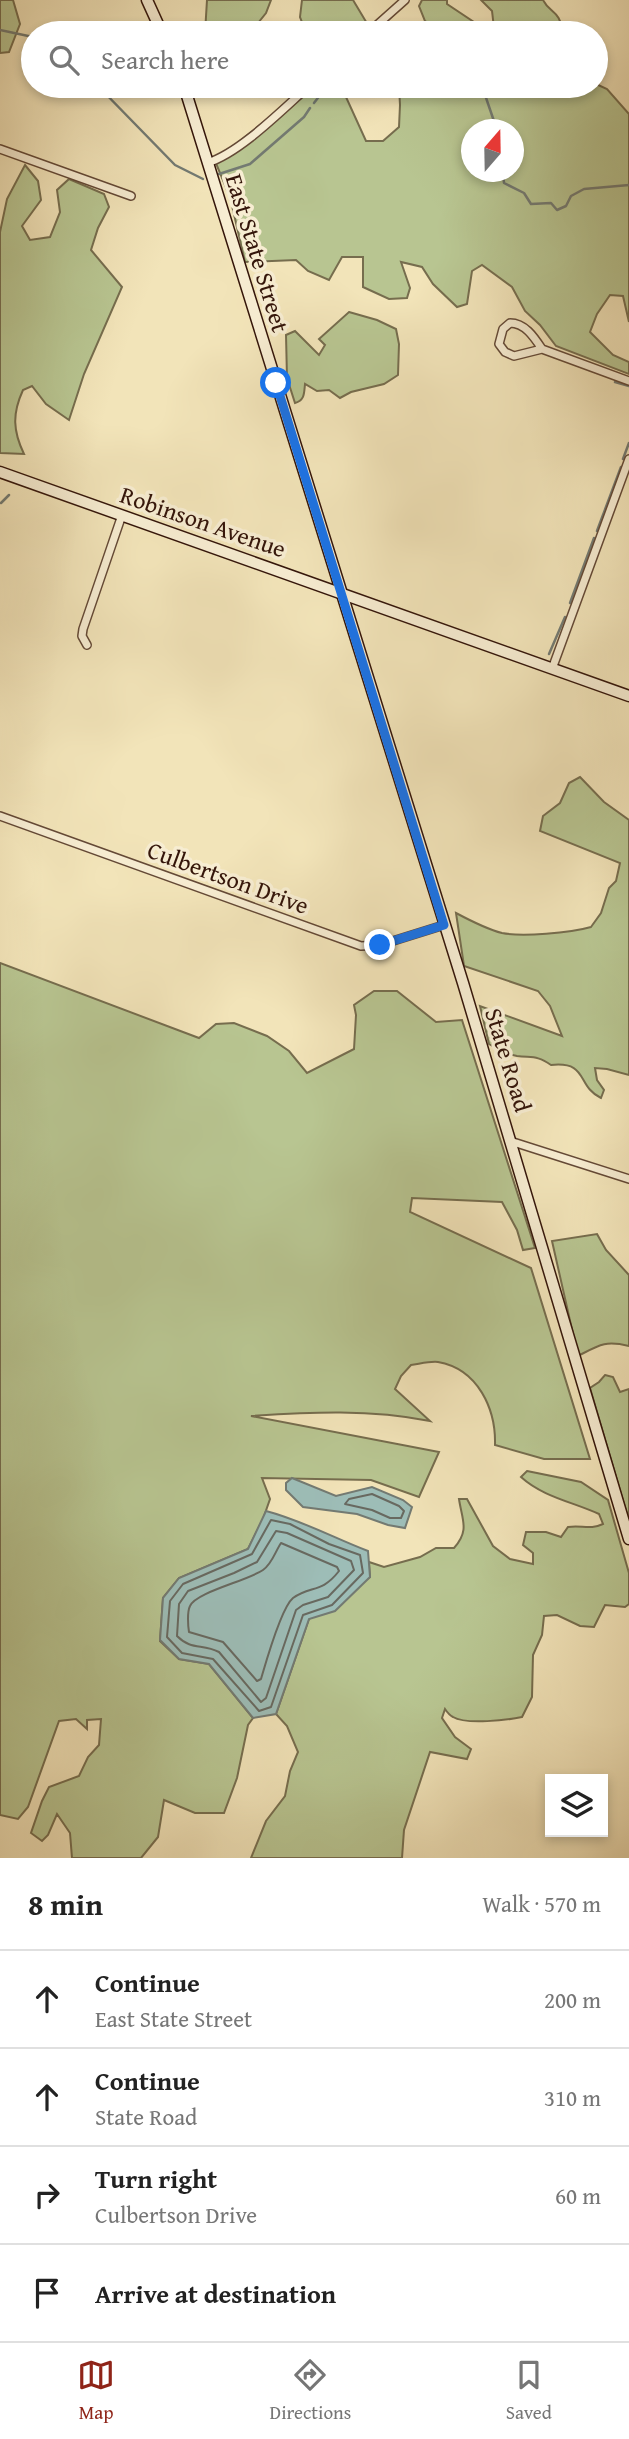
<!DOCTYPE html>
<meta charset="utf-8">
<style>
:root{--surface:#fff;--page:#f2f2f2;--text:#222;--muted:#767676;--line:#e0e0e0;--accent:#8f2418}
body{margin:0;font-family:"Gentium Book Plus",serif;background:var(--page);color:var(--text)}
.controls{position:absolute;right:21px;bottom:21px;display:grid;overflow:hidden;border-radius:0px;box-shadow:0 4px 10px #0003}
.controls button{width:63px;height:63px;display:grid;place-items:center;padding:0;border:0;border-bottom:2px solid var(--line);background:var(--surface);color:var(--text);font:35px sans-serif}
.compass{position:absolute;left:461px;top:119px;width:63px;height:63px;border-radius:50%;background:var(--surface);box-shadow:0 4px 10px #0003;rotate:20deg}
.stop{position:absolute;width:21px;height:21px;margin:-16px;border:5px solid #1a73e8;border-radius:50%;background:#fff}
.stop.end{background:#1a73e8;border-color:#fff;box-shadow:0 2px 7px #0008}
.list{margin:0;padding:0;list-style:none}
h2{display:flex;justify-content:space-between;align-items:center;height:91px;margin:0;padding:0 28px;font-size:30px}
h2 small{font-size:23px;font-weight:400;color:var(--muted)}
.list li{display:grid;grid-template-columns:46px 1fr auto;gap:21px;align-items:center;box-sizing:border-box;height:98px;padding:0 28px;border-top:2px solid var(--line)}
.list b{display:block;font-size:26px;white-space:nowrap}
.list p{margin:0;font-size:23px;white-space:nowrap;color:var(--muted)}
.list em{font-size:23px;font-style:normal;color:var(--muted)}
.icon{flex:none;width:38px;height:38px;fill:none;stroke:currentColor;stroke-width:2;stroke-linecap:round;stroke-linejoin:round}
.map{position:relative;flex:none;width:629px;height:1858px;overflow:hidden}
.search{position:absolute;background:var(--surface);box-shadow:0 4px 10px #0003;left:21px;right:21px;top:21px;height:77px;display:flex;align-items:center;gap:18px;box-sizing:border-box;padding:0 24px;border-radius:38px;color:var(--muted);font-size:26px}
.sheet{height:483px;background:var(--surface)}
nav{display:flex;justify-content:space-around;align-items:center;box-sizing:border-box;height:98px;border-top:2px solid var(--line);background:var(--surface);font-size:19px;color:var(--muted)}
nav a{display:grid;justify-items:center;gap:4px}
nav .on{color:var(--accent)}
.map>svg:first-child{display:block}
.green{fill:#b8c591;stroke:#766d4e;stroke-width:2;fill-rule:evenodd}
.water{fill:#9dbdb7;stroke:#737a72;stroke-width:2}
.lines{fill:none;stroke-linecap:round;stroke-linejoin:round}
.shore{stroke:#686960;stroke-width:2}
.stream{stroke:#737a72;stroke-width:2.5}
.street-casing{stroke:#644936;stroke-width:10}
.secondary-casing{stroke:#34150a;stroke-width:13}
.street{stroke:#f7edd2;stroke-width:7}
.secondary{stroke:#f7edd2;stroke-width:10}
.route{stroke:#1a73e8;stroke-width:9}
.labels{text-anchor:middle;stroke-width:7;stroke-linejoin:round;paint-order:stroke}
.street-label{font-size:24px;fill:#34150a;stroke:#f7edd2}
</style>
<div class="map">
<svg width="629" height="1858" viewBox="0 0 629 1858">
<rect width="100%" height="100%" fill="#f2e4b9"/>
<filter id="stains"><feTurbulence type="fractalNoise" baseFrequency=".00286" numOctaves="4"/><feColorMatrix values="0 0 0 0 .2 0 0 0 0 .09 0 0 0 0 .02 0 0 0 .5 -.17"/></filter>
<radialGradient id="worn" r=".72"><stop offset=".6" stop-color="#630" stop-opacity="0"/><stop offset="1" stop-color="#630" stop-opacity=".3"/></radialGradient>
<!-- green -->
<g class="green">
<path d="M0,0H13L20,24L9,52L0,53Z"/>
<path d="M207,0H271L266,13L250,33H205Z"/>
<path d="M302,0H353L371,30L368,33H329L321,29L305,30L300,17Z"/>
<path d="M422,0H447V4L483,28H494L492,11L481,0H543C550,14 561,10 562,33H446L425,21L419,6Z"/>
<path d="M596,84L607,89L629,114V322L623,296L610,295L597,314L590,332L613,355L629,362V374L556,346L540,325L525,311L512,287L482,265L472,271L467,304L457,307L433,284L422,267L401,262L410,288L407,298L389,299L363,287V257H342L329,280L308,271L296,260L245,262L230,197L215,161L309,86H341L366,141H383L399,127L400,105L399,86ZM472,130H514V172H472Z"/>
<path d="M25,165L38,181L41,200L22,226L30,240L50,237L60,212L57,190L69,179L104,194L109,207L98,228L91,250L122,287L84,374L69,420L46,404L32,386L23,390C12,414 13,431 24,454L0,453V232L7,199Z"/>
<path d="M349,312L377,320L396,329L399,344L398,375L384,384L351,392L340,398L329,390L317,391L305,384C304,393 305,400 295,403L287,378L286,335L295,331L319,355L325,345L319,339Z"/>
<path d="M580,777L604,802L629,820V1075L607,1069L595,1068L597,1080L604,1090L601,1098C576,1086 589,1061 551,1065C537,1055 532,1058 517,1056C506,1054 498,1049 489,1044L480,1006L562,1036L550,1006L538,991L464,966L456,913C471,921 486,929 502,933C522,937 570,933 591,927L601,913L609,888L616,881L620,863L540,831L543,816L560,803L569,783Z"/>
<path d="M0,963L199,1038L216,1024L234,1023L267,1036L289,1051L307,1073L354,1049L356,1015L354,1005L374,991H397L436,1022L462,1020L535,1248L523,1250L517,1230L502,1202L412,1198L410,1212L531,1268L590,1459H544L495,1445C496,1409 478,1369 438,1362C430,1361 419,1364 411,1365L401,1376L395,1389L430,1421C370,1409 311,1412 251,1416L439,1452L419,1497L371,1480L262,1478L270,1499L263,1519L248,1549L179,1578L163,1598L160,1641L179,1659L209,1664L253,1718L248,1725L237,1778L224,1813H195L164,1800L158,1837L141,1858H72L70,1833L57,1814L48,1835L42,1841L31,1833L42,1801L49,1787L79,1776L88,1757L99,1745L101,1719L87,1720V1729L76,1719L59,1721L28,1807L18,1819L0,1815Z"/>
<path d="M597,1234L606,1250L629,1275V1346C605,1340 599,1345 578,1356L552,1241Z"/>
<path d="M605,1375L613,1377L620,1392L629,1389V1521L590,1388L599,1382Z"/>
<path d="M527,1471L581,1482L608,1500L629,1573V1604L625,1607L605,1605L594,1627L580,1626L557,1615L544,1616L542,1635L533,1655L532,1697L522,1717C508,1720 466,1725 453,1717C449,1715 447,1712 445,1709L442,1718L455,1737L471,1749L467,1759L430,1752L404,1830L402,1858H251L266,1821L285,1796L290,1771L298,1752L287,1726L276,1714L309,1619L370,1577L369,1562L384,1567L420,1557L436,1548H454C470,1530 462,1520 459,1499H467L493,1546L510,1559L533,1564V1553L523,1545L526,1532H546L561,1537L568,1527C582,1525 590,1530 603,1524L599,1514C573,1502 543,1497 521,1477Z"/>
</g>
<!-- water -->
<g class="water">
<path d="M292,1478L336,1496L372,1487L403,1500L412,1507L405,1528L388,1525L357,1514L303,1507L286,1490V1483Z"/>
<path d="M266,1511C301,1520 334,1538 368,1551L370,1577L335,1611L309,1619L276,1714L253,1718L209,1664L179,1659L160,1640L163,1598L179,1578L248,1549Z"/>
</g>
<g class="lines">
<!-- shore -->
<g class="shore">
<path d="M372,1494L399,1506L404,1511L401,1518H390L372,1510L345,1504L349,1499Z"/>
<path d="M271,1520L290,1524L329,1544L360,1555L363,1573L332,1605L303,1615L271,1707L259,1711L213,1659L182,1653L167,1637L170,1601L183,1584L252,1554Z"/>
<path d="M276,1531L287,1533L351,1561L354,1570L328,1597L303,1605L296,1610L266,1698L261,1702L219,1652C202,1643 192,1651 177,1636L179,1604L188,1591L234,1573L257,1562Z"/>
<path d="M281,1543L337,1567L339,1571C321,1594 311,1585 293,1598C281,1608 266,1662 261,1679L257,1681L223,1642L189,1632C188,1626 187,1612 190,1606C196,1592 247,1581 263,1570C272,1564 275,1552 281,1543Z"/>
</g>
<!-- stream -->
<g class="stream">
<path d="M0,30L33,37"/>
<path d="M429,33L439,30L456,33"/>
<path d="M98,86L175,165L203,179"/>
<path d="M482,86L497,130"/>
<path d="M314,103L327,86"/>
<path d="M503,172L504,183L524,193L531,204L551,203L557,210L566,206L571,196L584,189L629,185"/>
<path d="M219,174L250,164L304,117L310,108"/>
<path d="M615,382L629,386"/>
<path d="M623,459L629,443"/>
<path d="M1,503L9,495"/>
<path d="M597,531L621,467"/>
<path d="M570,603L594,538"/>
<path d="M549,654L565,617"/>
</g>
<defs>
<g id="street">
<path d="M368,33L405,0"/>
<path d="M0,149L131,196"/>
<path d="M207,163C240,153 283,109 309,86"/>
<path d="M542,349C534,337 525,323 510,323L503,329L499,344L505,352L514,356L542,349L629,381"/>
<path d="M87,645L82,636L83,629L122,515"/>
<path d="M552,669L629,459"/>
<path d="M0,816L361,946L380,945L444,925"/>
<path d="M510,1141L629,1179"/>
</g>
<g id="secondary">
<path d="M147,0L162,33"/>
<path d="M184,86L463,983L629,1539"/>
<path d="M0,472L629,696"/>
</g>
</defs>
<!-- street casing -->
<use href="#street" class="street-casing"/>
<!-- secondary casing -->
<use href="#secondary" class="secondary-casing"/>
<!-- street -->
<use href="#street" class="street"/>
<!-- secondary -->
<use href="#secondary" class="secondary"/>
</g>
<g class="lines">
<!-- route -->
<path class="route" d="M276,383L444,925L380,945"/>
</g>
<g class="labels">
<!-- street labels -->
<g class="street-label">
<text transform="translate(257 253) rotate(73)" y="8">East State Street</text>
<text transform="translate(203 522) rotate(19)" y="8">Robinson Avenue</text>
<text transform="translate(228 878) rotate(20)" y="8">Culbertson Drive</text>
<text transform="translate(508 1060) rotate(73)" y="8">State Road</text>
</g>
</g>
<rect width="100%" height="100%" filter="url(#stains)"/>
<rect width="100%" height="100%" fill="url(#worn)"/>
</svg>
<div class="controls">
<button><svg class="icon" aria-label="layers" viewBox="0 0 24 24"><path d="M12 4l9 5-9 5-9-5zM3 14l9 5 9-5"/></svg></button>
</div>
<svg class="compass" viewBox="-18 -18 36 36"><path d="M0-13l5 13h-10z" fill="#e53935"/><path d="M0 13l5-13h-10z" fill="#767676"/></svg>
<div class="stop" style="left:276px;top:383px"></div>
<div class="stop end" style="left:380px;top:945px"></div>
<div class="search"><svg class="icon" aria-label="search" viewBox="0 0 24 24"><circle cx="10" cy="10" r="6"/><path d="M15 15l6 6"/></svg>Search here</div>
</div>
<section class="sheet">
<h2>8 min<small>Walk · 570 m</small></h2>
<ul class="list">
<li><svg class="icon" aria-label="ahead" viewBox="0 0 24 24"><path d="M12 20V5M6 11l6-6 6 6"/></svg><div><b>Continue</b><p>East State Street</p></div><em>200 m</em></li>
<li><svg class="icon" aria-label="ahead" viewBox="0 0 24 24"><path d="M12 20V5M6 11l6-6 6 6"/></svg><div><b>Continue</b><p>State Road</p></div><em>310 m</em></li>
<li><svg class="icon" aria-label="right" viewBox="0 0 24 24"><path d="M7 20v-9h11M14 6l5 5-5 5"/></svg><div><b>Turn right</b><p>Culbertson Drive</p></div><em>60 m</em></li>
<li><svg class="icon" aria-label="arrive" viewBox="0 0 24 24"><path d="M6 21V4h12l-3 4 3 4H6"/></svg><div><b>Arrive at destination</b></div></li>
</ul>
</section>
<nav>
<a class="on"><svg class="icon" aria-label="map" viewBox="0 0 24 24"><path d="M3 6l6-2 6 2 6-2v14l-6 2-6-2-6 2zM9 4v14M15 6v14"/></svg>Map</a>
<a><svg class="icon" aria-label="directions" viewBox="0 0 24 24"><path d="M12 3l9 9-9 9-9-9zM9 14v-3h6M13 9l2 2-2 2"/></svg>Directions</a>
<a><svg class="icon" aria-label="saved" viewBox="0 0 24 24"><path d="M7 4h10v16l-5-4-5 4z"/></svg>Saved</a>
</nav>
